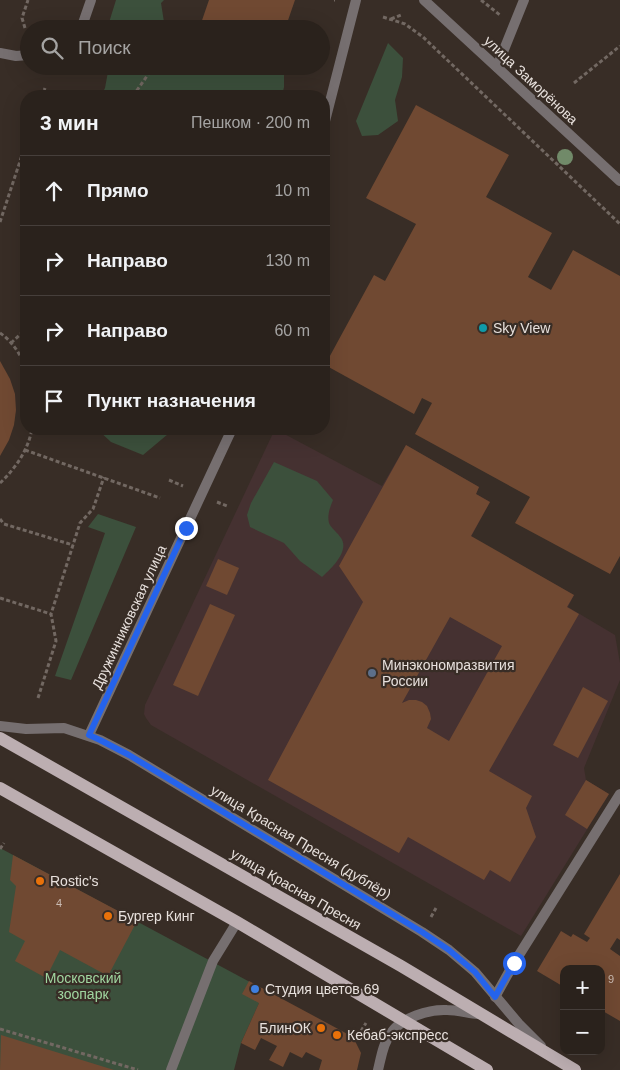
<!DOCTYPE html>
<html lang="ru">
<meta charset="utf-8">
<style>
:root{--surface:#2a221c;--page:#322a25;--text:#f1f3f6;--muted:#a5a4a3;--line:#463f3b}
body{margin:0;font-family:Helvetica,sans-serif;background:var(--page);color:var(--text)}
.controls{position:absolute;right:15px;bottom:15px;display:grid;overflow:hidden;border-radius:10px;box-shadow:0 5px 20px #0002}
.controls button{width:45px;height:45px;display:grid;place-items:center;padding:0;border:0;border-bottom:1px solid var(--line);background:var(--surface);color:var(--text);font:25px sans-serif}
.stop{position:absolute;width:15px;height:15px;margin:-11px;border:4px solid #2563eb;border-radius:50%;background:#fff}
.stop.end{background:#2563eb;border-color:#fff;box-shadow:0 1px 5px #0008}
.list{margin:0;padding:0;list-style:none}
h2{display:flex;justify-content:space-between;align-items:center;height:65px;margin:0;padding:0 20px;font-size:21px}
h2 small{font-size:16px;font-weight:400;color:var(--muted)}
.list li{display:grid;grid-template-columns:32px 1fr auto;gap:15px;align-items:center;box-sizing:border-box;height:70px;padding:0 20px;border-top:1px solid var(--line)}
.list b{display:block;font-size:19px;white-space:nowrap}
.list em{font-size:16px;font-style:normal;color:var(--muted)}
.icon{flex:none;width:28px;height:28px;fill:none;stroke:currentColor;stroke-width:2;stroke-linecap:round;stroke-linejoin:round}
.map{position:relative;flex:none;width:620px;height:1070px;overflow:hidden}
.search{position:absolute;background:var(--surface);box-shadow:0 5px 20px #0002;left:20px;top:20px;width:310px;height:55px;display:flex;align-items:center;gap:12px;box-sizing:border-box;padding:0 18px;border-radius:28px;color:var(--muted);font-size:19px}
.panel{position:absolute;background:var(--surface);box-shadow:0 5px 20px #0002;left:20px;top:90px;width:310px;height:345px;border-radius:20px}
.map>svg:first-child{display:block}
.commercial{fill:#453131}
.green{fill:#3c503c}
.building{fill:#704932;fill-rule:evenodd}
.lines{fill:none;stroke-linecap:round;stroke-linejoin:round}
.path{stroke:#726862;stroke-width:3;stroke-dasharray:4 2.5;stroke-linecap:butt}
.service{stroke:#766f70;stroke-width:10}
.minor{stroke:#766f70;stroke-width:10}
.tertiary{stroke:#766f70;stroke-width:10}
.primary{stroke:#bcaeb1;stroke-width:12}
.tree{fill:#718a69}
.route{stroke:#2563eb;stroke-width:6}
.culture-dot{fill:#0f9aa8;stroke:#382d26;stroke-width:2}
.service-dot{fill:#5c6f8a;stroke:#382d26;stroke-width:2}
.food-dot{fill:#e8710a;stroke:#382d26;stroke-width:2}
.shop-dot{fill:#3f7fe0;stroke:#382d26;stroke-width:2}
.labels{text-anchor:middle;stroke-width:4.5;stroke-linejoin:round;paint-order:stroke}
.number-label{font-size:11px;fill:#cabbb2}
.street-label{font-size:14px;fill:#e8e1dd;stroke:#382d26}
.poi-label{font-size:14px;fill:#e8e1dd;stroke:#382d26;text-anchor:start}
.park-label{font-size:14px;fill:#a0d6a0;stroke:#382d26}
</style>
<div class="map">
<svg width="620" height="1070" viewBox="0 0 620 1070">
<rect width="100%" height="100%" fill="#382d26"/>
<!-- commercial -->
<path class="commercial" d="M275,429L382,486L406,445L479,487L476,494L490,502L471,537L574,595L568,607L615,635L620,663V680L584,768L586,780L609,794L521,936L151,725L146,718L144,714L145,705Z"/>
<!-- green -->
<g class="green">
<path d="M116,0H164L161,3L164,22L173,29H107Z"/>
<path d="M388,43L403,58L402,77L395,100L398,121L378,135L362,136L356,121Z"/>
<path d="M109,66H279L284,69V87L282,96H101L105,88Z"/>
<path d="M97,429H174L143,455L111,442Z"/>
<path d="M274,462L317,481L333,500C330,507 327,515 329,523C331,528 338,533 341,538C350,551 331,569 322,577L300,561L284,543L250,527L247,515L251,503Z"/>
<path d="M98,514L136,527L71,680L55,676L105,533L88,527Z"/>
<path d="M0,848L265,990L241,1043L234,1070H0Z"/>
</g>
<!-- building -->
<g class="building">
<path d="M209,0H295L285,29H199Z"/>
<path d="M416,105L509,155L486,197L552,233L528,277L551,290L573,250L620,276V556L610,574L515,523L530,497L415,434L432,403L422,398L414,414L325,365L374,275L385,281L416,224L366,198Z"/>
<path d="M0,361L10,379L15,394L16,410L14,425L9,440L0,456Z"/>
<path d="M406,445L479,487L476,494L490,502L471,536L574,595L567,607L579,614L489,771L532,796L526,808L536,837L510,882L490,870L484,880L408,837L399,853L268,780L363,602L339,566ZM450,617L502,646L449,741L427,728L431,719L430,713L427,706L422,702L416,700H409L402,703Z"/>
<path d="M218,559L239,568L227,595L206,586Z"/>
<path d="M210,604L235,615L198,696L173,685Z"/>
<path d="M583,687L608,701L578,758L553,745Z"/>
<path d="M586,780L609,794L587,829L565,815Z"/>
<path d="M13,855L137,921L108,976L60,950L46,978L15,961L25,941L9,932L16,886L10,880Z"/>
<path d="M620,874V940L617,938L610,949L620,956V1021L601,1010V969H564V987L537,971L561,931L571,937L573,934L587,942L590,938L584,934Z"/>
<path d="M249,981L353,1037L361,1053L357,1070H319L322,1060L306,1052L302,1058L290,1052L283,1067L269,1060L277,1046L261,1038L255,1050L241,1043L259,1003L242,994Z"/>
<path d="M1,1035L114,1070H0Z"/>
</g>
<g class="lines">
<!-- path -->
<g class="path">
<path d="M334,0H335"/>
<path d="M481,0L500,15"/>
<path d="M383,17L405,24L423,37L620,224"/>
<path d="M391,19L401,15"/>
<path d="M25,28L22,18L28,0"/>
<path d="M574,83L620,46"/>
<path d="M42,96L45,88"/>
<path d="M133,96L154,66"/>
<path d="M0,222L26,143"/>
<path d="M0,333C12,341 21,355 26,368"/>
<path d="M11,343L26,329"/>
<path d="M25,450L160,498"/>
<path d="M169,480L183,486"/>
<path d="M0,483C16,468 28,450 32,429"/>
<path d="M217,502L227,506"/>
<path d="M0,519L4,524L73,545"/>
<path d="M0,598L51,614"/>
<path d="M38,698L56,641L51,614L80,523L93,509L104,477"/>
<path d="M0,849L4,843"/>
<path d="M431,917L436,908"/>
<path d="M0,1029L138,1070"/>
<path d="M361,1031L366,1023"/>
</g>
<!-- service -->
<g class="service">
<path d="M81,29L91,0"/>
<path d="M0,53L16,56L29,55"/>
<path d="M497,67L524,0"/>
<path d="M495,997L514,963L620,794"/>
<path d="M171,1070L213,961L237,922"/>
</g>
<!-- minor -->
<g class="minor">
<path d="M324,125L356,0"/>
<path d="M0,726L26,729L64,728L100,740L129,755L422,932L449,950L475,972L519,1024L541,1046"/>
<path d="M89,735L232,429"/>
<path d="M378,1070C381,1058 383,1043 391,1033C401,1018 429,1009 447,1010C457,1010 468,1013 478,1014"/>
</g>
<!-- tertiary -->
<path class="tertiary" d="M424,0L620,181"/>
<!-- primary -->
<g class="primary">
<path d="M0,738L401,966L575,1070"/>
<path d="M0,788L237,922L487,1070"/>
</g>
</g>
<!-- trees -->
<circle class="tree" cx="565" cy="157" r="8"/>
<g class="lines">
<!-- route -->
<path class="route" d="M186,528L89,735L100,740L129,755L422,932L449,950L475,972L495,997L514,963"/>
</g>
<!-- markers -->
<circle class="culture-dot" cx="483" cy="328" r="5"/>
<circle class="service-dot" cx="372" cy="673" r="5"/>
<g class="food-dot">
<circle cx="40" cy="881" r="5"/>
<circle cx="108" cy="916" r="5"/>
<circle cx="321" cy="1028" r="5"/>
<circle cx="337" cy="1035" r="5"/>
</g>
<circle class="shop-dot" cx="255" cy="989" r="5"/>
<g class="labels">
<!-- number labels -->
<g class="number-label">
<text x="59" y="907">4</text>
<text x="611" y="983">9</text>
</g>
<!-- street labels -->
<g class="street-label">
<text transform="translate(531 80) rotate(43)" y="5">улица Заморёнова</text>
<text transform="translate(129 617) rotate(-65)" y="5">Дружинниковская улица</text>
<text transform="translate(301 842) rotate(31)" y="5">улица Красная Пресня (дублёр)</text>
<text transform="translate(296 889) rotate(30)" y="5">улица Красная Пресня</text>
</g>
<!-- poi labels -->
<g class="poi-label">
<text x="493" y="333">Sky View</text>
<text x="382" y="670">Минэкономразвития<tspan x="382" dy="16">России</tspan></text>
<text x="50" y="886">Rostic's</text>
<text x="118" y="921">Бургер Кинг</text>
<text x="265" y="994">Студия цветов 69</text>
<text x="311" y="1033" text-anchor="end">БлинОК</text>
<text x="347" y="1040">Кебаб-экспресс</text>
</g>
<!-- park labels -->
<g class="park-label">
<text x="83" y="983">Московский<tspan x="83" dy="16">зоопарк</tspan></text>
</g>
</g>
</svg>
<div class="controls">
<button>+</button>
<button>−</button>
</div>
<div class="stop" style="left:514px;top:963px"></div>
<div class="stop end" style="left:186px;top:528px"></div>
<div class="search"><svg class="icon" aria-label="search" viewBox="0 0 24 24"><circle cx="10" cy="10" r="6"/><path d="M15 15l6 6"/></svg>Поиск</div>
<section class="panel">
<h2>3 мин<small>Пешком · 200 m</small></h2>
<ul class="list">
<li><svg class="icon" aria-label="ahead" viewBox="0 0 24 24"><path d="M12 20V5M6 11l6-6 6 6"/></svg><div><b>Прямо</b></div><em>10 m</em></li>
<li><svg class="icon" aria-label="right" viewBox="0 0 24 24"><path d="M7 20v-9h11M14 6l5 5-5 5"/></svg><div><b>Направо</b></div><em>130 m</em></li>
<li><svg class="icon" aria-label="right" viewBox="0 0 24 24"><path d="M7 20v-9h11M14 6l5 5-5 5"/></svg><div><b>Направо</b></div><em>60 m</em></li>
<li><svg class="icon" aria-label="arrive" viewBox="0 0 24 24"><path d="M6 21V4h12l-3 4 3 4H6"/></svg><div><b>Пункт назначения</b></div></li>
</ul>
</section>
</div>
